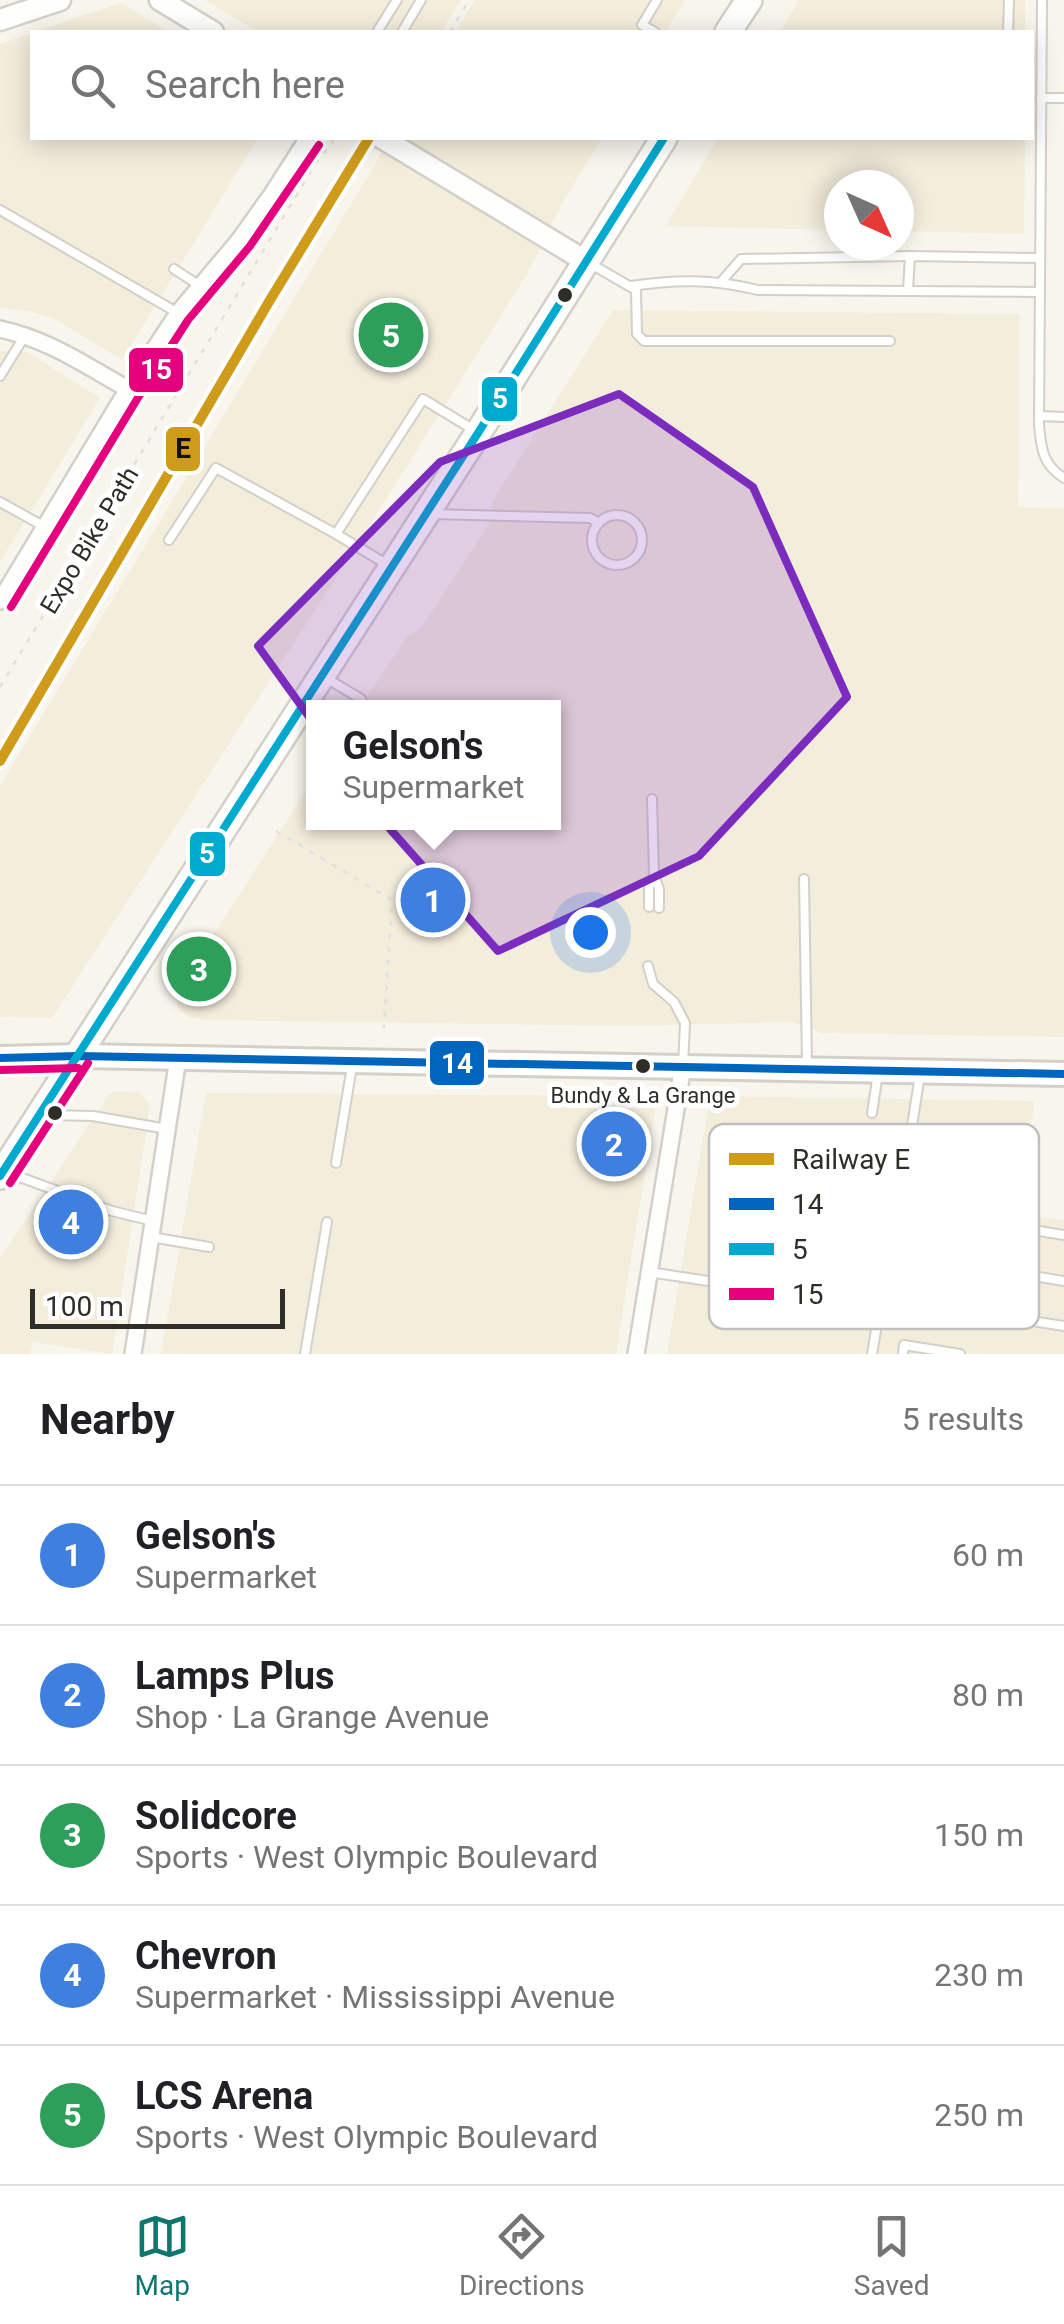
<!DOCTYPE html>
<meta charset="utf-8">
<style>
:root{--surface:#fff;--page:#f6f6f6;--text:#202124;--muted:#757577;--line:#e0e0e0;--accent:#0f766e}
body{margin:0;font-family:Roboto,sans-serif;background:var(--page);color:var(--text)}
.compass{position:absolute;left:824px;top:170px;width:90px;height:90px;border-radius:50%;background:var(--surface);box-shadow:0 5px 25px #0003;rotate:135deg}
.scale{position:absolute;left:30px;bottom:25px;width:255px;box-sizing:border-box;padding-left:10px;border:5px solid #2f2d27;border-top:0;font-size:28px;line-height:35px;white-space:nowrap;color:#2f2d27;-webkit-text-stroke:8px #fff;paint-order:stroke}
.you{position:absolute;left:590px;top:932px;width:35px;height:35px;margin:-25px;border:8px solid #fff;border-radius:50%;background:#1a73e8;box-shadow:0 0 0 15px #1a73e833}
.badge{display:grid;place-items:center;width:65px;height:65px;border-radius:50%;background:var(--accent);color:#fff;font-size:32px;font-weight:700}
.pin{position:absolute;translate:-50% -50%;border:5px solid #fff;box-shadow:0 2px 10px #0006}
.popup{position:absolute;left:306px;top:700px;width:255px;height:130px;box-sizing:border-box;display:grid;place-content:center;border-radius:0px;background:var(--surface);filter:drop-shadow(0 2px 8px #0005);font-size:32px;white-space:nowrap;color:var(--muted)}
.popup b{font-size:38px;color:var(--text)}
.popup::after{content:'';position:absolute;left:50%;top:100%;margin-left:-20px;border:20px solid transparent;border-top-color:var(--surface)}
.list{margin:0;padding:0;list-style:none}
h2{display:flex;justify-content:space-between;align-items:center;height:130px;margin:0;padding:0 40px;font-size:42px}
h2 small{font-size:32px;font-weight:400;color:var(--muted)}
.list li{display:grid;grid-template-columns:65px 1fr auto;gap:30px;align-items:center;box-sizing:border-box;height:140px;padding:0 40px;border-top:2px solid var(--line)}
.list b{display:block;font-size:38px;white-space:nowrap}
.list p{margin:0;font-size:32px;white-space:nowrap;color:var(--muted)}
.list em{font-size:32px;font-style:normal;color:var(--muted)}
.icon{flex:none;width:55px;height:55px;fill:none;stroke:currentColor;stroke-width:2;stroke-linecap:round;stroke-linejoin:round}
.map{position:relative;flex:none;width:1064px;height:1354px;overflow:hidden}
.search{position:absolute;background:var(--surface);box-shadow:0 5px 25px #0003;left:30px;right:30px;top:30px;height:110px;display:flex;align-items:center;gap:25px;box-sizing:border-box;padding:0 35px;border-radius:0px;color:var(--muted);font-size:38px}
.sheet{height:830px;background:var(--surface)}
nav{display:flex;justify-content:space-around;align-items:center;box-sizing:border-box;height:140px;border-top:2px solid var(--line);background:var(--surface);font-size:28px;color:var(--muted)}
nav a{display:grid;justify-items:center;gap:5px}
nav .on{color:var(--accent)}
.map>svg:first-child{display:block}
.built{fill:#f3eddc}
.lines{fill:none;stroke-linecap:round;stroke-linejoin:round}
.service-casing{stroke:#d3d0ca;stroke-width:12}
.minor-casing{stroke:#d3d0ca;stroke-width:20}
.tertiary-casing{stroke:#d3d0ca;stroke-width:25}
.secondary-casing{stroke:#d3d0ca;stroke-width:28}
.primary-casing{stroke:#d3d0ca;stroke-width:30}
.path{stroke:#e1e0de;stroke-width:2.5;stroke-dasharray:5 8;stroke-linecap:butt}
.service{stroke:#fefefc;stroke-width:8}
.minor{stroke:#fefefc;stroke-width:15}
.tertiary{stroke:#fefefc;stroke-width:20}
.secondary{stroke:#fefefc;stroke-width:22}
.primary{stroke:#fefefc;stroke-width:25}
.bus-1-casing{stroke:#fff;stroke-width:15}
.bus-2-casing{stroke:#fff;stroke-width:15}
.bus-3-casing{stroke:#fff;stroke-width:15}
.bus-1{stroke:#0065bd;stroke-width:8}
.bus-2{stroke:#00a9ce;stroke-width:8}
.bus-3{stroke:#e5007d;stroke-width:8}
.rail-1-casing{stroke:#fff;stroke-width:18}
.rail-1{stroke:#cf9b1b;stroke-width:10}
.marked{fill:#7b2cbf;fill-opacity:0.2;stroke:#7b2cbf;stroke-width:8;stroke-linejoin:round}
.bus-dot{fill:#2f2d27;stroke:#fff;stroke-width:4}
.labels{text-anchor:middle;stroke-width:10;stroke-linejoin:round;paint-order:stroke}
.bus-label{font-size:22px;fill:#2f2d27;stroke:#fff}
.street-label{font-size:25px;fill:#2f2d27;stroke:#fff}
.key{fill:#fff;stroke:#c1c0be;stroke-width:2.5}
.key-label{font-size:28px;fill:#2f2d27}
.line-badge{stroke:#fff;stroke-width:4}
.badge-label{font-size:28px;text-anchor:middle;font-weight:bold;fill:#fff}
.pale-badge-label{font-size:28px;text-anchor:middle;font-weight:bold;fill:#111}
</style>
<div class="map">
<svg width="1064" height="1354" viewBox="0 0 1064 1354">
<rect width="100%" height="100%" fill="#f8f5ed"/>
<!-- built -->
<g class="built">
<path d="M205,0H461L441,32H258Z"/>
<path d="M475,0H685L665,32H455Z"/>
<path d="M799,0H1025V32H780Z"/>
<path d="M121,3L169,32H35Z"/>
<path d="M32,33V138H258L122,360L55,319L29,311L0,308V44Z"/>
<path d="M391,138H602L562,204L527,274L363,536L52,1018L0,1017V786Z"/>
<path d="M718,138H1025L1024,234L899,231V185H839V230L666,226Z"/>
<path d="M613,310L1019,314L1018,507L1064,508V1037L821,1033L793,1022L631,1026L207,1020L188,1017L177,1006V992L313,780V822H553V708L360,707L407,637L422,627L489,524L494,499Z"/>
<path d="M0,351L27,352L100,398L0,562Z"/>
<path d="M115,1091L139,1092L150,1105L112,1354L33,1342L30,1354H0V1258L109,1094Z"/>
<path d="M206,1093L650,1096L654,1100L655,1109L616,1354H161Z"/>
<path d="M710,1096L1035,1101L1015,1214L1064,1220V1354H667Z"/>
</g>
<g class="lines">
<defs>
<g id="service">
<path d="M1042,0L1039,425C1041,449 1043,465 1064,478"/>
<path d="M377,32L397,0"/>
<path d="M402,32L421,0"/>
<path d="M655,32L642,25L657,0"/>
<path d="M1008,32L1009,0"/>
<path d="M1041,98H1064"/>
<path d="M0,210L178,313"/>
<path d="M591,264L636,290L637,334L644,341H890"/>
<path d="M174,269L200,286"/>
<path d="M721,282L741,259L910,256"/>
<path d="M631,286C677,279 712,279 758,290L1040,292"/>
<path d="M908,290L910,256L1040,258"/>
<path d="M0,376L24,337"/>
<path d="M1039,416L1064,417"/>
<path d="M0,502L45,527"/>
<path d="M431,514L590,518L599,523"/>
<circle cx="617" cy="540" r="25"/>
<path d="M169,540L216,468L336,534"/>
<path d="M388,565L336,534L423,399L474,430"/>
<path d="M326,678L361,699L365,708"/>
<path d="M654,875L659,889V908"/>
<path d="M804,879L807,1064"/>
<path d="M649,907V887L654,875L652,799"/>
<path d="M648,966L653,984L674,1002L685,1023L683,1066"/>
<path d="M920,1075L892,1253L1064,1281"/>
<path d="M872,1113L878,1073"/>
<path d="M48,1115L93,1116L167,1129"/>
<path d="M336,1163L352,1066"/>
<path d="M6,1172L112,1211L153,1221"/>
<path d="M151,1237L209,1247"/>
<path d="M925,1258L917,1303L1064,1326"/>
<path d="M649,1272L880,1307L872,1354"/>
<path d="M1015,1272L1021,1228L1064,1235"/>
<path d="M305,1354L327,1222"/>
<path d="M903,1354L904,1345L960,1354"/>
</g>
<g id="minor">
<path d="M0,329C48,339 86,366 128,389"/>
<path d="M0,601L128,389L178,313L240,239L272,194L308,138"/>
<path d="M133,1354L178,1058"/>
<path d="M636,1354L683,1066"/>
</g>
<g id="tertiary">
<path d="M160,0L213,32"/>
<path d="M0,20L60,0"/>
<path d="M382,138L587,262"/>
</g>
<path id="secondary" d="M0,1058L78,1056L1064,1074"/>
<g id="primary">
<path d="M728,32L749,0"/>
<path d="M0,1176L478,433L664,138"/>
</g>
</defs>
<!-- service casing -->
<use href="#service" class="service-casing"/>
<!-- minor casing -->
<use href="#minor" class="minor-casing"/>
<!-- tertiary casing -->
<use href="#tertiary" class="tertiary-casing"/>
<!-- secondary casing -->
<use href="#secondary" class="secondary-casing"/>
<!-- primary casing -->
<use href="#primary" class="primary-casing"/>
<!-- path -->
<g class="path">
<path d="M450,32L469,0"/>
<path d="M0,687L318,160L333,142L332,138"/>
<path d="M276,831L392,900L384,1028"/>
</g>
<!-- service -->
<use href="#service" class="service"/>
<!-- minor -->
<use href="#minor" class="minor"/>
<!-- tertiary -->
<use href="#tertiary" class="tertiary"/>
<!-- secondary -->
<use href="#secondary" class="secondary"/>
<!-- primary -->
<use href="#primary" class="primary"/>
<defs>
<path id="bus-1" d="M0,1058L78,1056L1064,1074"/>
<path id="bus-2" d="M0,1176L478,433L664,138"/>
<g id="bus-3">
<path d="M11,607L139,396L188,320L250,246L319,145"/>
<path d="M0,1070L78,1068"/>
<path d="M10,1183L88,1063"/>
</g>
</defs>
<!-- bus-1 casing -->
<use href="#bus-1" class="bus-1-casing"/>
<!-- bus-2 casing -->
<use href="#bus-2" class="bus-2-casing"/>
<!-- bus-3 casing -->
<use href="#bus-3" class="bus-3-casing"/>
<!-- bus-1 -->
<use href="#bus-1" class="bus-1"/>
<!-- bus-2 -->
<use href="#bus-2" class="bus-2"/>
<!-- bus-3 -->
<use href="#bus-3" class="bus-3"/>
<defs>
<path id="rail-1" d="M0,761L270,300L369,138"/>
</defs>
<!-- rail-1 casing -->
<use href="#rail-1" class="rail-1-casing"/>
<!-- rail-1 -->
<use href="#rail-1" class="rail-1"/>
</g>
<!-- marked area -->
<path class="marked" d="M619,394L753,487L847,697L699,856L498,951L390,829L258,646L440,462Z"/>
<!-- markers -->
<g class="bus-dot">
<circle cx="565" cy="295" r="9"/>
<circle cx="643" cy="1066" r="9"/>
<circle cx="55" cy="1113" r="9"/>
</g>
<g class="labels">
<!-- bus labels -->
<g class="bus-label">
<text x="643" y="1103">Bundy &amp; La Grange</text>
</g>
<!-- street labels -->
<g class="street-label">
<text transform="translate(89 540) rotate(-59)" y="9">Expo Bike Path</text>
</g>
</g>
<!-- legend -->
<rect x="709" y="1124" width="330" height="205" rx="15" class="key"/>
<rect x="729" y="1153" width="45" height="12" fill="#cf9b1b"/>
<rect x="729" y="1198" width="45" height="12" fill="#0065bd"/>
<rect x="729" y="1243" width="45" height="12" fill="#00a9ce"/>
<rect x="729" y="1288" width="45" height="12" fill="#e5007d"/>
<g class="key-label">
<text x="792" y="1169">Railway E</text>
<text x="792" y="1214">14</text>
<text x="792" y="1259">5</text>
<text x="792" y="1304">15</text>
</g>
<g class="line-badge">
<rect x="127" y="346" width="58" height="48" rx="10" fill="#e5007d"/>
<rect x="480" y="375" width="39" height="48" rx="10" fill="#00a9ce"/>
<rect x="164" y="425" width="38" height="48" rx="10" fill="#cf9b1b"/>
<rect x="188" y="830" width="39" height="48" rx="10" fill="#00a9ce"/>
<rect x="428" y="1039" width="58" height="48" rx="10" fill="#0065bd"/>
</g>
<g class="badge-label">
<text x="156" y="379">15</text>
<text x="500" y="408">5</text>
<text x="207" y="863">5</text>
<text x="457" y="1073">14</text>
</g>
<g class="pale-badge-label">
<text x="183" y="458">E</text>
</g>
</svg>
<svg class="compass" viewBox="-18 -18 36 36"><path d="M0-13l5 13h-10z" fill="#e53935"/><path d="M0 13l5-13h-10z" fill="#757577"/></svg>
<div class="scale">100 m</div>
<div class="you"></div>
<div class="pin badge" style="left:433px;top:900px;background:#3f7fe0">1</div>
<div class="popup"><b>Gelson's</b>Supermarket</div>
<div class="pin badge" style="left:614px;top:1144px;background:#3f7fe0">2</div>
<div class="pin badge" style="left:199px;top:969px;background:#2e9e5b">3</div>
<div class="pin badge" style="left:71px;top:1222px;background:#3f7fe0">4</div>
<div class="pin badge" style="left:391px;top:335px;background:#2e9e5b">5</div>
<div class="search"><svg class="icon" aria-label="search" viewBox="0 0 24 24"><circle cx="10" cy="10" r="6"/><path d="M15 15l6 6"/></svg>Search here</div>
</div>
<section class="sheet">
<h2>Nearby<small>5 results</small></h2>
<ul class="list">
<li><span class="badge" style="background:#3f7fe0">1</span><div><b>Gelson's</b><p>Supermarket</p></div><em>60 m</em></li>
<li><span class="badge" style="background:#3f7fe0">2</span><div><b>Lamps Plus</b><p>Shop · La Grange Avenue</p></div><em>80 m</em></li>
<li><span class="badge" style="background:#2e9e5b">3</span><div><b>Solidcore</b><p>Sports · West Olympic Boulevard</p></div><em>150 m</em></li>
<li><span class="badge" style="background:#3f7fe0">4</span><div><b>Chevron</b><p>Supermarket · Mississippi Avenue</p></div><em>230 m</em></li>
<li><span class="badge" style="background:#2e9e5b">5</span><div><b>LCS Arena</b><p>Sports · West Olympic Boulevard</p></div><em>250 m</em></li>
</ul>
</section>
<nav>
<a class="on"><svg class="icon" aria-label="map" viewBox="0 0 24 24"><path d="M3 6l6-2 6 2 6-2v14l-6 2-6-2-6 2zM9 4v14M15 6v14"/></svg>Map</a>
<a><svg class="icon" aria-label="directions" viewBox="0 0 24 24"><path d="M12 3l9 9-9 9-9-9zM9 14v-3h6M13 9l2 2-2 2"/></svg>Directions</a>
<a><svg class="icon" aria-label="saved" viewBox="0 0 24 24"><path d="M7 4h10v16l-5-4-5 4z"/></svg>Saved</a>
</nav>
